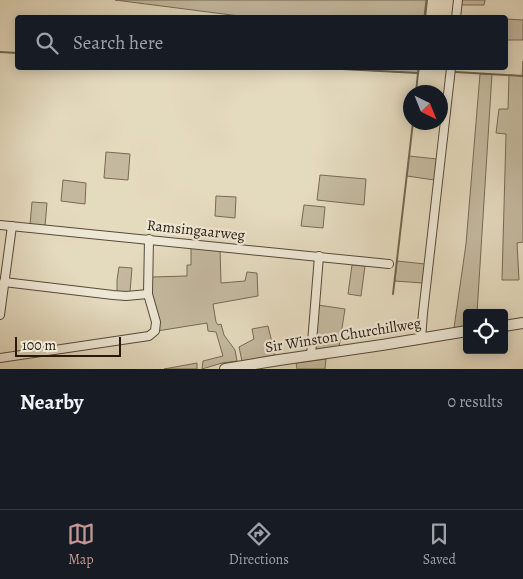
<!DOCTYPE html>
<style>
:root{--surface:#171b24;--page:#242831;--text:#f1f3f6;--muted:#9ea1a6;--line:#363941;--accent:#c59692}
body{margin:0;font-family:Alegreya,serif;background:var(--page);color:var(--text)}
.controls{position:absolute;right:15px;bottom:15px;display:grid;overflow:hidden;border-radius:5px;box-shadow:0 2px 12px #0003}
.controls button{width:45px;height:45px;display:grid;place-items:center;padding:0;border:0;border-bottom:1px solid var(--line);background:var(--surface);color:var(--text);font:25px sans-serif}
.compass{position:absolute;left:403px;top:85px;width:45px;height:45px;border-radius:50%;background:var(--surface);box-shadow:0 2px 12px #0003;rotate:137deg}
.scale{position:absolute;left:15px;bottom:12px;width:106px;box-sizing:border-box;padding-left:5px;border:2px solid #281a0a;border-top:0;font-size:14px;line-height:18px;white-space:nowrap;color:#281a0a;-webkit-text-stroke:4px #ede7d5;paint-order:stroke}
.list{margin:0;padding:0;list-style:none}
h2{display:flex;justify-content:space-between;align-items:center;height:65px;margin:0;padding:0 20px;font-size:21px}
h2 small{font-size:16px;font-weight:400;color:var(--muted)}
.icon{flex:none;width:28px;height:28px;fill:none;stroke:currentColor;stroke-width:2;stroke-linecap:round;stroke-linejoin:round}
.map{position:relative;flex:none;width:523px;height:369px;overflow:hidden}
.search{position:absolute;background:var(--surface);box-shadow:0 2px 12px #0003;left:15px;right:15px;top:15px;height:55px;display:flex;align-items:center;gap:12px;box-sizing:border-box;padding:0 18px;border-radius:5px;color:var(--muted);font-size:19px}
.sheet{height:140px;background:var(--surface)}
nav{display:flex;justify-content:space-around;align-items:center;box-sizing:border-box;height:70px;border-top:1px solid var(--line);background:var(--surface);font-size:14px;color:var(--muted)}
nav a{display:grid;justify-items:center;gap:2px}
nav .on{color:var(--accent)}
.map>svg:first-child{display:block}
.green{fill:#c4b99f;stroke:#766a54}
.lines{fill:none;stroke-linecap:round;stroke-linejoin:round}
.stream{stroke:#726651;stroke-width:2}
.minor-casing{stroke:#574a37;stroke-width:10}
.tertiary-casing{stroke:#574a37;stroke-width:12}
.minor{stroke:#ede7d5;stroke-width:8}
.tertiary{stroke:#ede7d5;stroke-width:10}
.labels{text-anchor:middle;stroke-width:4.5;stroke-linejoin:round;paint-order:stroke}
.street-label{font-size:15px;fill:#281a0a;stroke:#ede7d5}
</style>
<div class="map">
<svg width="523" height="369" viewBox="0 0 523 369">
<rect width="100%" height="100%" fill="#e4dabe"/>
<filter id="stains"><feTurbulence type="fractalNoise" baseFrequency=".004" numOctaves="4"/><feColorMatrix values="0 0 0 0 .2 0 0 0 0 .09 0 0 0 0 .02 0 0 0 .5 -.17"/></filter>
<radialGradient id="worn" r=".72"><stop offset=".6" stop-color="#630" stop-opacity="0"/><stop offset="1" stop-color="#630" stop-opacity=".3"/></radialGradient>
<!-- green -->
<g class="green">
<path d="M115,0H426L424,17L255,18Z"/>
<path d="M461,0H485L484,5H460Z"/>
<path d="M506,19L523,20V40H506Z"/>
<path d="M523,61V242L517,243L519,280H502L506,134L496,133L499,109H508L509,75L522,76Z"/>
<path d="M323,68H419L418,73Z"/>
<path d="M480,74H492L477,313H467V326L454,328L466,244Z"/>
<path d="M106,152L130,154L128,180L104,178Z"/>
<path d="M409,156L437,159L434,180L407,176Z"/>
<path d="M320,175L366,179L364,205L317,200Z"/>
<path d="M63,180L86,183L85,204L61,201Z"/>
<path d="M216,196L236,197L235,218L215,216Z"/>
<path d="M32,202L47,203L45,226L30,225Z"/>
<path d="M304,205L325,207L323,228L301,226Z"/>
<path d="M191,247L220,249L221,283L245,281L247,272L257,273L258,296L213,304L216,322L218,325L221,324L224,335L235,350L237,361L222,363L202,369L203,361L223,356L216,332L208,331L207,323L157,331L151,294L152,277L187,276V265H191Z"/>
<path d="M397,261L425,264L423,283L395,281Z"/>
<path d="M352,265L365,266L361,296L348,294Z"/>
<path d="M119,267L132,268L130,292H117V280Z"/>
<path d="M318,305L345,309L339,347L320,350L316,349L314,345Z"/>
<path d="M268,326L275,355L242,361L239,347L254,339L252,329Z"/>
<path d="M326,359L325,369H297L296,363Z"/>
<path d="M197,363V369H164Z"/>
</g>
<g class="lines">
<!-- stream -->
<g class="stream">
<path d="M425,18L427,0"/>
<path d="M0,52L18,53"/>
<path d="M323,68L418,73L419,68"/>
<path d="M456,72L523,76"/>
<path d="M416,92L418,73"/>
<path d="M393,294L413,122"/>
</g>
<defs>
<g id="minor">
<path d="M456,18L458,0"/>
<path d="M0,225L389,264"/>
<path d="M4,282L113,295L126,296L148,294"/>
<path d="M0,315L12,226"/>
<path d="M421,339L423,313L451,68"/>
<path d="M311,355L319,256"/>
<path d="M0,358L149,336L155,331L156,322L148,294L149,239"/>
</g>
<g id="tertiary">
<path d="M504,326L523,323"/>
<path d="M225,369L279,360L382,345L467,331"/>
</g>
</defs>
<!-- minor casing -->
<use href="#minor" class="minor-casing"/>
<!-- tertiary casing -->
<use href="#tertiary" class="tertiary-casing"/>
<!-- minor -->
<use href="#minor" class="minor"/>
<!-- tertiary -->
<use href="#tertiary" class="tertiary"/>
</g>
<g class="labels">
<!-- street labels -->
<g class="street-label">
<text transform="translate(196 230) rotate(6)" y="5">Ramsingaarweg</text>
<text transform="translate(343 335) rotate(-9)" y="5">Sir Winston Churchillweg</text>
</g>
</g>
<rect width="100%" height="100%" filter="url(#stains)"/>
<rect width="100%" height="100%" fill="url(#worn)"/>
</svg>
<div class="controls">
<button><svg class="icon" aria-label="locate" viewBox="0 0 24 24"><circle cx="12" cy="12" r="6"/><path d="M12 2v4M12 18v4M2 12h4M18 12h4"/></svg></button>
</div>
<svg class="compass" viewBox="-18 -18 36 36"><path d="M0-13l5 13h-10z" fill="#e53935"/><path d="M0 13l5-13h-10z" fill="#9ea1a6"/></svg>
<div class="scale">100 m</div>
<div class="search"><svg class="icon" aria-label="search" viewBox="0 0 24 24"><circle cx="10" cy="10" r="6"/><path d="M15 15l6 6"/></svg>Search here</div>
</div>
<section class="sheet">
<h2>Nearby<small>0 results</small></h2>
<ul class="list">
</ul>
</section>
<nav>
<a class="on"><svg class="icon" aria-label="map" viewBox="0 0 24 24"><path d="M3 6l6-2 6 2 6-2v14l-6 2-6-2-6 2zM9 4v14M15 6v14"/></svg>Map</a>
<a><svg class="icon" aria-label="directions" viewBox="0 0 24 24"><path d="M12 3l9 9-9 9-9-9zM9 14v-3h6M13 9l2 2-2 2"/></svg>Directions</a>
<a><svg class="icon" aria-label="saved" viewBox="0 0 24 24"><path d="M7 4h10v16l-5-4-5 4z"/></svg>Saved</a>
</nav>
